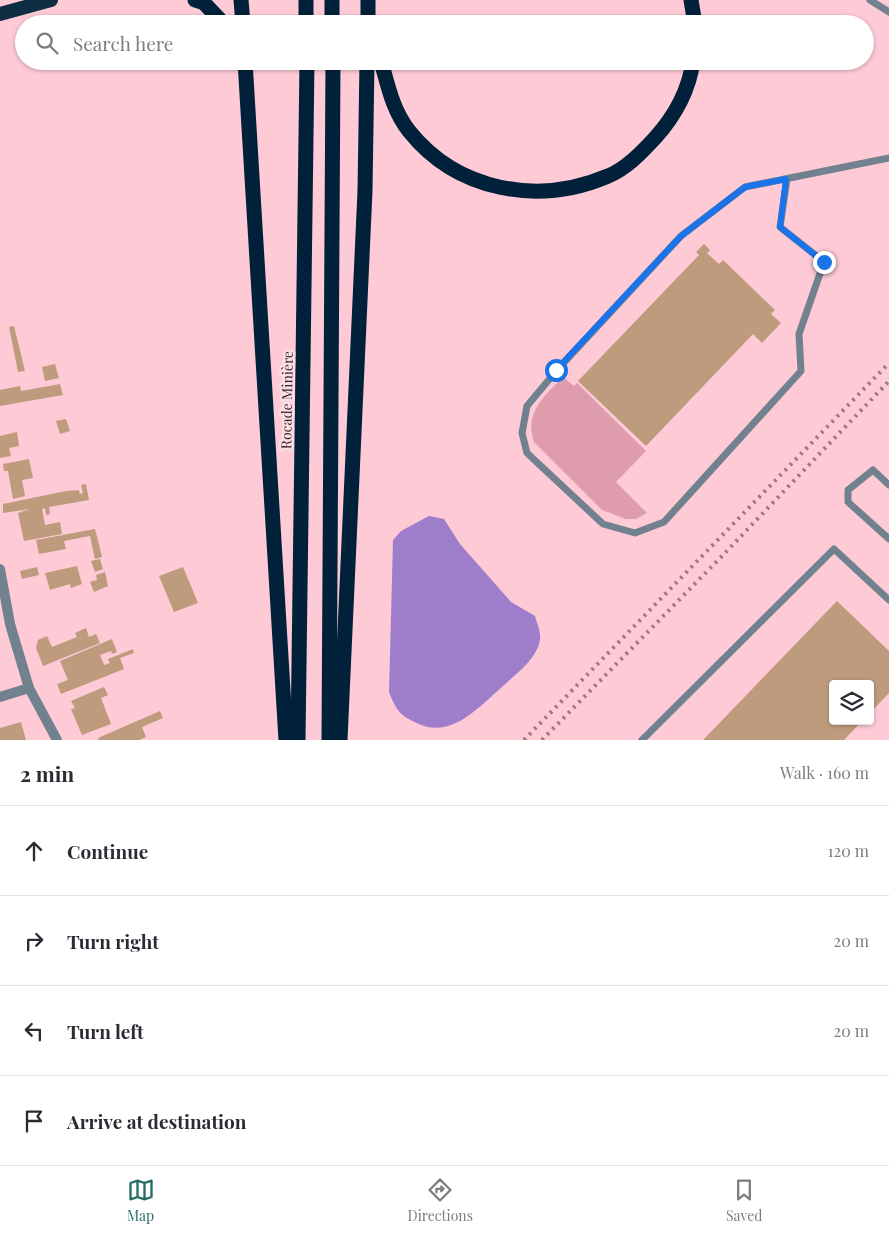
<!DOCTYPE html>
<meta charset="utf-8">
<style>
:root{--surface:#fff;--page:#f7f7f7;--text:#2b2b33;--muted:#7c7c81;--line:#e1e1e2;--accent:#256c63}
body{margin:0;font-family:"Playfair Display",serif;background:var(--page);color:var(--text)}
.controls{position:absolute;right:15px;bottom:15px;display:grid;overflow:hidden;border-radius:5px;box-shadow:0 1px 4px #0004}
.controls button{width:45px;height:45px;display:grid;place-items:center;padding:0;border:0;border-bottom:1px solid var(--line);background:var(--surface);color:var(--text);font:25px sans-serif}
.stop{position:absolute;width:15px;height:15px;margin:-11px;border:4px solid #1a73e8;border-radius:50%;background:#fff}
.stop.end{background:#1a73e8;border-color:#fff;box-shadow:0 1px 5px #0008}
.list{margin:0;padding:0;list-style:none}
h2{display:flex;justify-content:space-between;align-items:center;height:65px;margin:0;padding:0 20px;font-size:21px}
h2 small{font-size:16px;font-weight:400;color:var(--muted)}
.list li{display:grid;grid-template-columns:32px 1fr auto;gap:15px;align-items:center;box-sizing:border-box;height:90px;padding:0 20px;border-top:1px solid var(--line)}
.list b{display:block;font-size:19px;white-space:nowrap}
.list em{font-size:16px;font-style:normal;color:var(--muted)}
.icon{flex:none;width:28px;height:28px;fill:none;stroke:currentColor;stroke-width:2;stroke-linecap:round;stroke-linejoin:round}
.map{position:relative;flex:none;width:889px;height:740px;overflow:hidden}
.search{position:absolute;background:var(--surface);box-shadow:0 1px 4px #0004;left:15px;right:15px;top:15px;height:55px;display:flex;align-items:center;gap:12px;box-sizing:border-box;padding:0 18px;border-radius:28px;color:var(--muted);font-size:19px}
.sheet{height:425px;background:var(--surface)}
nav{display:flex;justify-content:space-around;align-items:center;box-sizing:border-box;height:70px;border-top:1px solid var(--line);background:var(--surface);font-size:14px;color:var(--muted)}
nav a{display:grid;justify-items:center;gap:2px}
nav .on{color:var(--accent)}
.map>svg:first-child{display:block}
.green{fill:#df9cad}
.water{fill:#9e7eca}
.building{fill:#be9b7c}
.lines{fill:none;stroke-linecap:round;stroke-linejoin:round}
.service{stroke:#71818e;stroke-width:7}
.minor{stroke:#71818e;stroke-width:10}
.tertiary{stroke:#71818e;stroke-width:10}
.trunk{stroke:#0f2e44;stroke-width:14}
.motorway{stroke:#002139;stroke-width:15}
.rail{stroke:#9b7880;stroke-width:4;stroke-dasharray:2.5 5;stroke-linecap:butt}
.route{stroke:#1a73e8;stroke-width:6}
.labels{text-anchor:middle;stroke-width:5;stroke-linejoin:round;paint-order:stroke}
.street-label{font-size:14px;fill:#332125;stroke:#fddde4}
</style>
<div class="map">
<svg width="889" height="740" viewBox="0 0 889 740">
<rect width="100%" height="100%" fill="#fdcad6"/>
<!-- green -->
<path class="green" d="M563,377L574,386L577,383L646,451L616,482L647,513L636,519H626L602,510L534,442C524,413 544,396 563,377Z"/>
<!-- water -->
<path class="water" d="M429,516L444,519L460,544L511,602L535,616C537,623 541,632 540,639C538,658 516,674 503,686C480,706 452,739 419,724C400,716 396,710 389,692L393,540L401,531Z"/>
<!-- building -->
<g class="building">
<path d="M704,244L710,250L707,253L719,264L723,260L775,310L771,314L781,323L762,343L753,334L646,446L578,381L699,255L696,252Z"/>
<path d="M14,326L25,371L18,372L9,327Z"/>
<path d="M55,364L59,378L45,381L42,367Z"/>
<path d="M60,384L63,395L0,406V390L20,386L21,391Z"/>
<path d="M66,419L70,431L60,434L56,421Z"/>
<path d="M17,432L19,446L9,448L11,456L0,458V436Z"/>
<path d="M29,459L33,478L22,480L25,496L13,499L8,471H4L3,464Z"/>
<path d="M86,484L89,500L49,507L50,514L46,515L45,508L42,509L45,525L60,522L62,534L24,541L18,513L30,509L3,513V504L66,491L79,490L80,494L83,493L81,485Z"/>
<path d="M95,529L102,557L95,559L90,536L64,541L66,549L39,554L36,540Z"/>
<path d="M100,559L103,569L95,572L91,561Z"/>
<path d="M77,566L82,584L71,588L70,584L50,590L45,573Z"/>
<path d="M37,567L39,575L22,579L20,571Z"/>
<path d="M183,567L198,603L174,612L159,576Z"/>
<path d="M105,572L108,586L94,592L90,582L97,580L96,575Z"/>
<path d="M837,601L889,651V693L870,713V684H833V721H862L844,740H703Z"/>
<path d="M86,628L89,637L96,634L100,643L43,666L36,648L38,640L47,636L52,647L77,637L75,633Z"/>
<path d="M112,639L117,652L112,654L111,651L100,655L104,665L110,663L108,659L133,649L134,653L120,658L124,669L61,694L57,684L68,680L60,661Z"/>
<path d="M104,687L108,695L101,698L111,724L82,735L71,709L75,708L71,701Z"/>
<path d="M160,711L163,718L142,727L146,737L139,740H99L98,738Z"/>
<path d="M21,722L26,740H0V728Z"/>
</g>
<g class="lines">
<!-- service -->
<g class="service">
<path d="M870,0L889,12"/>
<path d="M787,179L780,227L824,262L799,334L801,371L664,522L635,533L603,524L527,453L522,433L527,406L557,370L681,236L745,187L889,158"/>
<path d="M889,485L873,470L848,490V502L889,539"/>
<path d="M642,740L834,549L889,600"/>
</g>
<!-- minor -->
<path class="minor" d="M0,569L10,624L29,688L57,740"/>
<!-- tertiary -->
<path class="tertiary" d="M0,697L29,688"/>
<!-- trunk -->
<path class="trunk" d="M0,14L51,0"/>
<!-- motorway -->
<g class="motorway">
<path d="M195,0L204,3L224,24"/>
<path d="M241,0L243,24"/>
<path d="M306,0V24"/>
<path d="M332,0V24"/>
<path d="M368,0V24"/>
<path d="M691,0L695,24"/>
<path d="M245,61L286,740"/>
<path d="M381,61C388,86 393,111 409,131C457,191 538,206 608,176C626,169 642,152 655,138C674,117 689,90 693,61"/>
<path d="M298,740L307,61"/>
<path d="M329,740L333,61"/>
<path d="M340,740L365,191L367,61"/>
</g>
<!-- rail -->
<g class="rail">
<path d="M524,740L889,363"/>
<path d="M542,740L724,554L889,381"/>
</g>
</g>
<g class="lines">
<!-- route -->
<path class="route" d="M556,370L681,236L745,187L786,179L780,227L824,262"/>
</g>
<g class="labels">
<!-- street labels -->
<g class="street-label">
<text transform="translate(287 400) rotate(-89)" y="5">Rocade Minière</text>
</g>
</g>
</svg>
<div class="controls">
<button><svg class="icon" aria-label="layers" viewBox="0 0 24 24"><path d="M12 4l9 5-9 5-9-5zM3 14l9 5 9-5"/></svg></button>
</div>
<div class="stop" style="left:556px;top:370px"></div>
<div class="stop end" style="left:824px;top:262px"></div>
<div class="search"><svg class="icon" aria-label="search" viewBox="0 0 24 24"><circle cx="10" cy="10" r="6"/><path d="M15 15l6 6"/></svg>Search here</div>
</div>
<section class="sheet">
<h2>2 min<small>Walk · 160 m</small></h2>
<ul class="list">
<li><svg class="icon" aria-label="ahead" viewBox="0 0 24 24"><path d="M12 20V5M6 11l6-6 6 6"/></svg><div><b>Continue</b></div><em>120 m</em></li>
<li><svg class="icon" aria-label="right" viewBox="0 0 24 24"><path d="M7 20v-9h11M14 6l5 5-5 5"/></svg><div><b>Turn right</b></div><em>20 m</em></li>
<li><svg class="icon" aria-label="left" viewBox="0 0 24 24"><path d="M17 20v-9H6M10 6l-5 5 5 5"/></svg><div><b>Turn left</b></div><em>20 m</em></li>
<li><svg class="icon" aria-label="arrive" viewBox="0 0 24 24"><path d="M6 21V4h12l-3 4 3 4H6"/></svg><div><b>Arrive at destination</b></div></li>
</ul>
</section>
<nav>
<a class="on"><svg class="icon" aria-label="map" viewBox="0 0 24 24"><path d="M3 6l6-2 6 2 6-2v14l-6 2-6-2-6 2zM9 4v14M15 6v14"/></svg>Map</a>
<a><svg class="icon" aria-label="directions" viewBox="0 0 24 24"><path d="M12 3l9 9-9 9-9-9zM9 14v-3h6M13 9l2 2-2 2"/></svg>Directions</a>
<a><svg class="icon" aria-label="saved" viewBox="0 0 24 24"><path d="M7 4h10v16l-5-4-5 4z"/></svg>Saved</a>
</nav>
